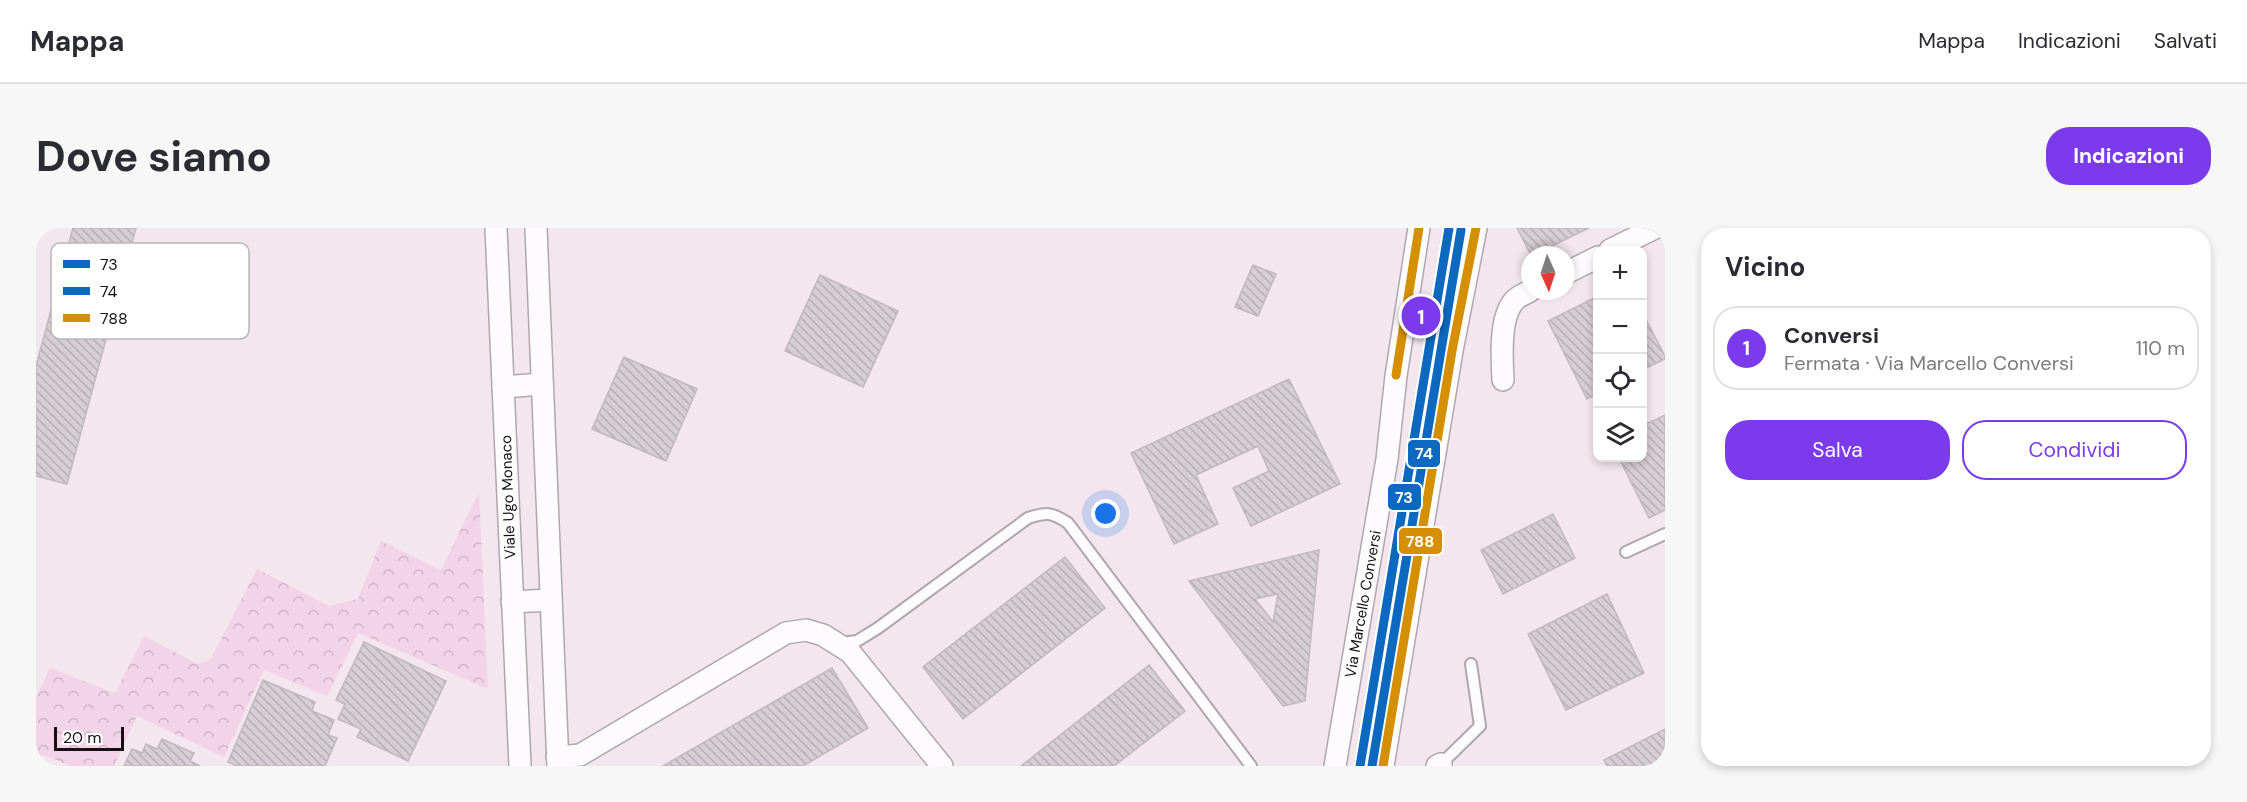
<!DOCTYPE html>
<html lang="it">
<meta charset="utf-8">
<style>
:root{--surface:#fff;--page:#f7f7f7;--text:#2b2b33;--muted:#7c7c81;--line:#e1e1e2;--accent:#7c3aed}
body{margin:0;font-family:"DM Sans",sans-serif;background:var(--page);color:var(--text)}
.controls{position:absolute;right:18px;top:18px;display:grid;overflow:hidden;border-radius:12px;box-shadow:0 3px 9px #0003}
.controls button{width:54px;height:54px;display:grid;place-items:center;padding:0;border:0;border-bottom:2px solid var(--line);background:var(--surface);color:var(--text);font:30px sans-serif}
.compass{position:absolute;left:1485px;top:18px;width:54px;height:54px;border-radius:50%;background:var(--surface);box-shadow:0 3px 9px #0003;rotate:177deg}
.scale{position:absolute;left:18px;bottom:15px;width:70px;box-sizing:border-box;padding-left:6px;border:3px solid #170f14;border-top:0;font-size:16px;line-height:21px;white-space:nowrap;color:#170f14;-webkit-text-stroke:4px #fff;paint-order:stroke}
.you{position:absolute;left:1070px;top:286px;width:21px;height:21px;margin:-15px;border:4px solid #fff;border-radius:50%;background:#1a73e8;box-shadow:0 0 0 9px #1a73e833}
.badge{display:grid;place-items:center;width:39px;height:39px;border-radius:50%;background:var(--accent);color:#fff;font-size:20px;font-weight:700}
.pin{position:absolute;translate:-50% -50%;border:3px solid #fff;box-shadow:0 2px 6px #0006}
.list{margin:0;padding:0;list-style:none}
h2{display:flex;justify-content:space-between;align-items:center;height:78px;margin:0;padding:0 24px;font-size:26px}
h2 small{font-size:20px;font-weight:400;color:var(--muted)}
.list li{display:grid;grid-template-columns:39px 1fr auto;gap:18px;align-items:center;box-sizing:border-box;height:84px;margin:0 12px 12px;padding:0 12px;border:2px solid var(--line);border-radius:24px}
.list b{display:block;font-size:22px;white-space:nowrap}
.list p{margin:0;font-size:20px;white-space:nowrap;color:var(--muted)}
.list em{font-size:20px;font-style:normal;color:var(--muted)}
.actions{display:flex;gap:12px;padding:18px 24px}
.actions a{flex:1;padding:14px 0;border:2px solid var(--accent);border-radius:24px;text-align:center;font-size:21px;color:var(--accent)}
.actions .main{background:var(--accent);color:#fff}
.icon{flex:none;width:33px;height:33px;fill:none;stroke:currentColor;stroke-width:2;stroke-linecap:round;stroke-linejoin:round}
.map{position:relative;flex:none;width:1629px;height:538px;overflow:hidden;border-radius:24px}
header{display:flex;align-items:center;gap:36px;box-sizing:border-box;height:84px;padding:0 30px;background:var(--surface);border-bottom:2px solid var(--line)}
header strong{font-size:28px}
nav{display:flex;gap:33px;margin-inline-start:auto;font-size:21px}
.intro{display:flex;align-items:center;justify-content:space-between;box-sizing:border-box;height:144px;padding:0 36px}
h1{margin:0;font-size:42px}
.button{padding:15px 27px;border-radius:24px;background:var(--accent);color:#fff;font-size:21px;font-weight:700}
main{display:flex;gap:36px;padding:0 36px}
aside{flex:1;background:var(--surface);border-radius:24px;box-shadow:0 3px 9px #0003}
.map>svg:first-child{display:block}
.forest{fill:url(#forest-crowns)}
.building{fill:url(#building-back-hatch);stroke:#c2b7be;stroke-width:1.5;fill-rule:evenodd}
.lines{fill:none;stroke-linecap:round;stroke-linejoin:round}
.lane-casing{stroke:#b0a7ae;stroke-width:14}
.street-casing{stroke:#b0a7ae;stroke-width:24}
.lane{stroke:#fdfbfd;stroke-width:10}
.street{stroke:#fdfbfd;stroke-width:21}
.bus-1-casing{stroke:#fff;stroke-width:14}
.bus-2-casing{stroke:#fff;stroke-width:14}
.bus-3-casing{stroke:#fff;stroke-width:14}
.bus-1{stroke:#0c69bf;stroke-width:9}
.bus-2{stroke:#0c69bf;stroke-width:9}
.bus-3{stroke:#d58f03;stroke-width:9}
.labels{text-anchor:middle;stroke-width:4.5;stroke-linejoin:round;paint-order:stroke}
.street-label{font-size:15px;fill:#170f14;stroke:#fff}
.key{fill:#fff;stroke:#b9b7b8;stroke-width:1.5}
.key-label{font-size:16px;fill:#170f14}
.line-badge{stroke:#fff;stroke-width:2}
.badge-label{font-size:16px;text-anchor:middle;font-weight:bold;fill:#fff}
</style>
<header>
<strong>Mappa</strong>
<nav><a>Mappa</a><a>Indicazioni</a><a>Salvati</a></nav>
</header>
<div class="intro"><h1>Dove siamo</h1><a class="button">Indicazioni</a></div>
<main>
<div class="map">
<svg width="1629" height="538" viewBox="0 0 1629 538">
<defs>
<pattern id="forest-crowns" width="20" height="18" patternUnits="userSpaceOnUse" patternTransform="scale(1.5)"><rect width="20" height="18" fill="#f2d3e8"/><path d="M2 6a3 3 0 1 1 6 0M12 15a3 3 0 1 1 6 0" fill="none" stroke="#cfb4c6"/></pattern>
<pattern id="building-back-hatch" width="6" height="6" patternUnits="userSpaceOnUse" patternTransform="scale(1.5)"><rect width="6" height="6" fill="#d7cdd4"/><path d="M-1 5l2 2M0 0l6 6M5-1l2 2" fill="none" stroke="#b8afb5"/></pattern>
</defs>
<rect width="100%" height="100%" fill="#f3e6ef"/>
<!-- forest -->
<path class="forest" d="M443,264L452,461L322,405L291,468L228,442L188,529L101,488L78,538H34L5,526L0,537V470L14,440L79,465L108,408L162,436L175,431L221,341L293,378L322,371L345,313L405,342Z"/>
<!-- building -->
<g class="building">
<path d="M37,0H100L31,256L0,248V138Z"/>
<path d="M1481,0H1553L1497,27H1495Z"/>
<path d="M1217,37L1240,46L1222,88L1199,79Z"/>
<path d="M784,47L862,83L827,159L749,123Z"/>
<path d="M1562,68V165L1551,171L1512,93Z"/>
<path d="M1606,84L1629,128V131L1606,142Z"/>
<path d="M588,129L661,161L630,233L556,201Z"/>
<path d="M1253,151L1304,256L1215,298L1197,260L1233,243L1222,218L1160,247L1182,296L1138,316L1095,225Z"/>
<path d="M1629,187V282L1613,290L1583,230H1606V198Z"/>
<path d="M1517,286L1539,330L1467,366L1445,322Z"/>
<path d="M1283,322L1269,473L1247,478L1153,353ZM1242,366L1237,394L1219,371Z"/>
<path d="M1029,329L1069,380L927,491L887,439Z"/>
<path d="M1571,366L1608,445L1530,482L1492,406Z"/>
<path d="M328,414L410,453L372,533L321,509L325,501L302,491L309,476L300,472Z"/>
<path d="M1113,437L1149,483L1078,538H985Z"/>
<path d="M796,440L832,500L767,538H627Z"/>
<path d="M227,452L279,474L276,483L298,492L292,507L301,510L289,538H201L192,534Z"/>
<path d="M1629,501V538H1571L1568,532Z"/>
<path d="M126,511L158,525L154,533L164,538H88L96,521L106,525L110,516L121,521Z"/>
</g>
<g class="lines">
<defs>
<g id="lane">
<path d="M1590,324L1629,306"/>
<path d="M805,415L821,413L842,400L992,290C1011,284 1015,284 1032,295L1215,538"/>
<path d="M1405,536L1444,498L1435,436"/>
<path d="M1324,538L1413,0"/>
</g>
<g id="street">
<path d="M460,0L484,538"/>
<path d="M500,0L522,538"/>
<path d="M1574,22L1619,0"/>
<path d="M1530,45L1562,29"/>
<path d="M1467,152C1466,131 1463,90 1478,73C1482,68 1489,66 1494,63"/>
<path d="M467,159L506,156"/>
<path d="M476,374L514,372"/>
<path d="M521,529L544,527L750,405L770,402L787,407L814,424L906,538"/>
<path d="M1299,538L1351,231L1360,148L1383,0"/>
<path d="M1347,538L1416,123L1440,0"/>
<path d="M1401,538L1405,536"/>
</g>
</defs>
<!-- lane casing -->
<use href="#lane" class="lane-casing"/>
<!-- street casing -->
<use href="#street" class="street-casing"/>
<!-- lane -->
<use href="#lane" class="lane"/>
<!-- street -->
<use href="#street" class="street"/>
<defs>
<path id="bus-1" d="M1324,538L1413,0"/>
<path id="bus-2" d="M1336,538L1425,2"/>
<g id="bus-3">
<path d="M1360,147L1383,0"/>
<path d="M1347,538L1416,123L1440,0"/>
</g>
</defs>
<!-- bus-1 casing -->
<use href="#bus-1" class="bus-1-casing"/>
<!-- bus-2 casing -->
<use href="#bus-2" class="bus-2-casing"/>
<!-- bus-3 casing -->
<use href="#bus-3" class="bus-3-casing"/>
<!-- bus-1 -->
<use href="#bus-1" class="bus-1"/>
<!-- bus-2 -->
<use href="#bus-2" class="bus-2"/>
<!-- bus-3 -->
<use href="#bus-3" class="bus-3"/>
</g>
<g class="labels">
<!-- street labels -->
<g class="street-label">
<text transform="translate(472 269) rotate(-92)" y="5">Viale Ugo Monaco</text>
<text transform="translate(1327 376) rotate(-80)" y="5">Via Marcello Conversi</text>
</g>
</g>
<!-- legend -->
<rect x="15" y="15" width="198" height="96" rx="9" class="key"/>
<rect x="27" y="32" width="27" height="8" fill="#0c69bf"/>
<rect x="27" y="59" width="27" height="8" fill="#0c69bf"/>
<rect x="27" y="86" width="27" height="8" fill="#d58f03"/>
<g class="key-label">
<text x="64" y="42">73</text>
<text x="64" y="69">74</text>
<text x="64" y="96">788</text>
</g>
<g class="line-badge">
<rect x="1371" y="211" width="34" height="29" rx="6" fill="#0c69bf"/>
<rect x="1351" y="255" width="35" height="28" rx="6" fill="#0c69bf"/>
<rect x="1362" y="299" width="45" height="28" rx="6" fill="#d58f03"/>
</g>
<g class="badge-label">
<text x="1388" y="231">74</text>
<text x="1368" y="275">73</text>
<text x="1384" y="319">788</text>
</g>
</svg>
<div class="controls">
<button>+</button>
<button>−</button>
<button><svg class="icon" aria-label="locate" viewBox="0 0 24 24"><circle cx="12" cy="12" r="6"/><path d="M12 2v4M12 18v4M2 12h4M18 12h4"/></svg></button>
<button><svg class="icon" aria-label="layers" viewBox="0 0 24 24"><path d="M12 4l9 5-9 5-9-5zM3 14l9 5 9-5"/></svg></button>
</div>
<svg class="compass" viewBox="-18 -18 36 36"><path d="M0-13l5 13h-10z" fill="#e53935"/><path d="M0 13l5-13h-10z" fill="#7c7c81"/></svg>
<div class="scale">20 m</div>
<div class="you"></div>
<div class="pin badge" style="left:1385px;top:88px">1</div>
</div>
<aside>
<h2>Vicino<small></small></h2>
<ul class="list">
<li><span class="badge">1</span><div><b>Conversi</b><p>Fermata · Via Marcello Conversi</p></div><em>110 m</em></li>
</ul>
<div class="actions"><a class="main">Salva</a><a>Condividi</a></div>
</aside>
</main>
